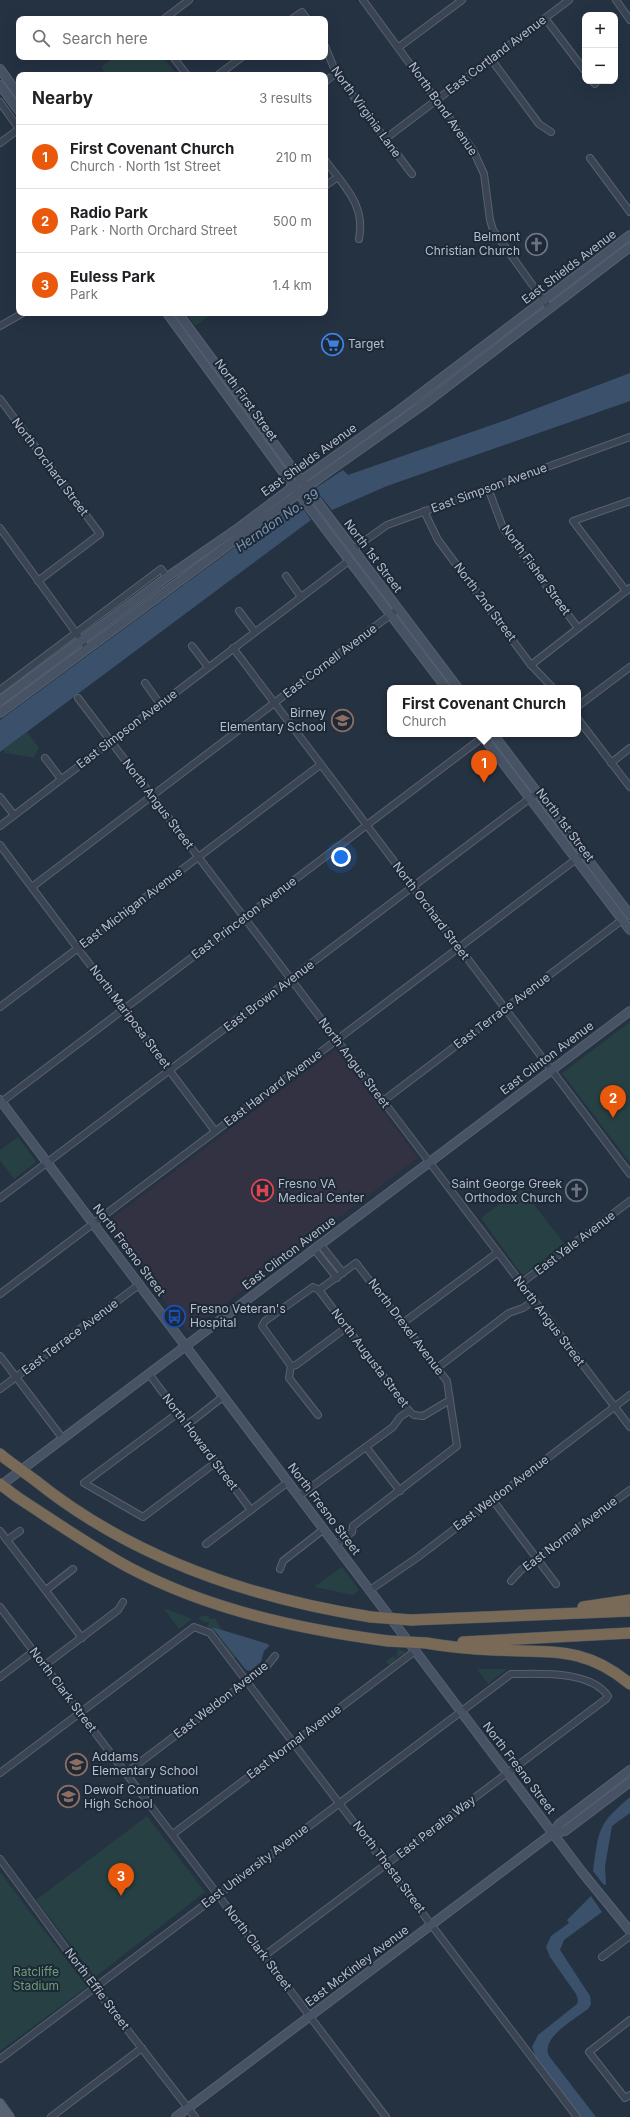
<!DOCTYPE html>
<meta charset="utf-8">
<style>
:root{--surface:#fff;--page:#f6f6f6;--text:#202124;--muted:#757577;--line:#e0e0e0;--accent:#ea580c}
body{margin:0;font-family:Inter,sans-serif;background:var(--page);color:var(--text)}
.controls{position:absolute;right:12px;top:12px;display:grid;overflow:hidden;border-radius:8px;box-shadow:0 4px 16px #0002}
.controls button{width:36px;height:36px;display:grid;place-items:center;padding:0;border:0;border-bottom:1px solid var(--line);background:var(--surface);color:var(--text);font:20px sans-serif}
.you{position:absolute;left:341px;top:857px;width:14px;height:14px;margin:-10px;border:3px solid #fff;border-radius:50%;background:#1a73e8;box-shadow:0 0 0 6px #1a73e833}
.badge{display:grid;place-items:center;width:26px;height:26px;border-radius:50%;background:var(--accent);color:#fff;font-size:13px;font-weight:700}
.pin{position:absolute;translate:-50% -33px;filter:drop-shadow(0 1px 2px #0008)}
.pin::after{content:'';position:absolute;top:21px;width:14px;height:12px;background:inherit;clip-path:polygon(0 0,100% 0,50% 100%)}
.popup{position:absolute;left:387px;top:685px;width:194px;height:52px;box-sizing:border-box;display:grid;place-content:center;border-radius:8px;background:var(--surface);filter:drop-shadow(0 1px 3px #0005);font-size:13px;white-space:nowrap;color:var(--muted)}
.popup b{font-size:15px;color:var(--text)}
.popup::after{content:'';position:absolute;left:50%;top:100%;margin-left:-8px;border:8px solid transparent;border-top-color:var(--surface)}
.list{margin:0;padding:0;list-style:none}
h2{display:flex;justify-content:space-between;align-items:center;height:52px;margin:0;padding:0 16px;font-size:17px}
h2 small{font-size:13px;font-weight:400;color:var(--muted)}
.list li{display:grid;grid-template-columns:26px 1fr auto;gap:12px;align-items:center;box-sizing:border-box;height:64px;padding:0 16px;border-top:1px solid var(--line)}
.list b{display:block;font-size:15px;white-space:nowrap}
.list p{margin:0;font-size:13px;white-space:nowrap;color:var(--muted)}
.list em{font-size:13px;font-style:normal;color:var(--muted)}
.icon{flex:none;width:22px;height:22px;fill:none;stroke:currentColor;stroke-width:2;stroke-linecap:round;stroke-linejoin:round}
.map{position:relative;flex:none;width:630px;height:2117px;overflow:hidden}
.search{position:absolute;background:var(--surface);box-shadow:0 4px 16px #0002;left:16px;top:16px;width:312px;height:44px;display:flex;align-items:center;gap:10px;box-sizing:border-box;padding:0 14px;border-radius:8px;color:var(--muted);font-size:15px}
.panel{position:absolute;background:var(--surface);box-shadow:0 4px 16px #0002;left:16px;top:72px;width:312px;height:244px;border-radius:8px}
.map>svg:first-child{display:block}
.medical{fill:#333242}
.green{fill:#274043}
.water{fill:#3a506b}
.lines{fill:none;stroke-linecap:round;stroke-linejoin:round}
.street-casing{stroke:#57626f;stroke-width:8}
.secondary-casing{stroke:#57626f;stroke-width:10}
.primary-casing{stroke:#434d5b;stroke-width:10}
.highway-casing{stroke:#444f5c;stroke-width:12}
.street{stroke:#3a4452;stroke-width:6}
.secondary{stroke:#475365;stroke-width:8}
.primary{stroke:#586371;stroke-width:9}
.highway{stroke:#786a56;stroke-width:11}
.highway-bridge-casing{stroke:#444f5c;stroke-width:12;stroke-linecap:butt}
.highway-bridge{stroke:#786a56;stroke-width:11}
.labels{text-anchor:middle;stroke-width:4;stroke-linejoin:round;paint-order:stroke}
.street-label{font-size:12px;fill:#b6bfcc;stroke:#1e2937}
.poi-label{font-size:12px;fill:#b6bfcc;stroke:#1e2937;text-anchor:start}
.park-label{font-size:12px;fill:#6d9d77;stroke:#1e2937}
.water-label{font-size:13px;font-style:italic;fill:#7d96b3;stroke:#1e2937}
</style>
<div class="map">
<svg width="630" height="2117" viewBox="0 0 630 2117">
<rect width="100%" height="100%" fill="#253242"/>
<!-- medical -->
<path class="medical" d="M336,1049L418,1158L188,1332L106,1223Z"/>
<!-- green -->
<g class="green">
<path d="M115,57H163L177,75H107L101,67Z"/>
<path d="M186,313H213L195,326Z"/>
<path d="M27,732L39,748L34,758L5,753L3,750Z"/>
<path d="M630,1022V1163L562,1073Z"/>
<path d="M18,1137L35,1160V1163L14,1179L0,1160V1150Z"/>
<path d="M521,1188L564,1243L524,1275H522L481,1218Z"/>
<path d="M342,1567L359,1590L353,1595L314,1587Z"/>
<path d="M167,1609L192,1619L179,1629L165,1610Z"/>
<path d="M201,1616H208L210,1619L215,1618L221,1629L220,1632L238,1658L233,1657L225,1648L226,1646L218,1638L219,1634L208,1629L207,1624L210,1622H203L199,1618Z"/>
<path d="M398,1649L404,1651L405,1653L395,1659V1661L390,1665L385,1662L393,1656L396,1658Z"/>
<path d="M477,1669H507L488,1684Z"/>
<path d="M147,1816L205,1892L95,1977L36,1900Z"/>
<path d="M0,1872L87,1987L0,2051Z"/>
</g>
<!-- water -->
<g class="water">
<path d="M630,373V401L387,486L332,510L316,491L317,487L343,470L348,475L506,420Z"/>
<path d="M295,503L300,504L311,520L0,752V720Z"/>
<path d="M212,1627L268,1644L269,1646L264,1651L261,1662L250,1671L246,1670Z"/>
<path d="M630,1797V1813L612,1826L605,1866L606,1885L603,1884L593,1871C599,1829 597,1825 630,1797Z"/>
<path d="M591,1896L602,1912L564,1940L560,1950L590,1996L591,2004L588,2009C575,2019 540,2038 549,2056L596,2117H581L536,2058L532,2047L538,2035L577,2004L578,2000L576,1994L550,1957L546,1947L551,1936L569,1923L567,1920Z"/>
</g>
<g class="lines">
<defs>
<g id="street">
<path d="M363,0L473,150L484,174L490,220L493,230L549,308"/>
<path d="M616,0L630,20"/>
<path d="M545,18L585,71"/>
<path d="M164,19L189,0"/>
<path d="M292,19L302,12L307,19"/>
<path d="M325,46L336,73L412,174"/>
<path d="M399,47L462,0"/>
<path d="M173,57L187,75"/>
<path d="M491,59L539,124L551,132"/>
<path d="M218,75L242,57"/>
<path d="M592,81L595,84"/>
<path d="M325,82L336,73"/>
<path d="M0,102L19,129"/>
<path d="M385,139L569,0"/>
<path d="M0,143L19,129"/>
<path d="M590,158L630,212"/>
<path d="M325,160C344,186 366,205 359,239"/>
<path d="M325,186L338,177"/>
<path d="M0,326L23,313"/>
<path d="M0,399L100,534L38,581"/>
<path d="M488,488L503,528L578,628"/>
<path d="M424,511L438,540L531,665L553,688"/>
<path d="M0,528L87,648"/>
<path d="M353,549L387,525L630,437"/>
<path d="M286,576L301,597"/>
<path d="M626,591L573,521L630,501"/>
<path d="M239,611L255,632"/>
<path d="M192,646L208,667"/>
<path d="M233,648L630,1174"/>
<path d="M531,665L630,588"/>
<path d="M145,683L160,704"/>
<path d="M0,690L161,569L167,577"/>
<path d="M78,698L630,1427"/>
<path d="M578,706L630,667"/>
<path d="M578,719L630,787"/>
<path d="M45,758L61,779"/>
<path d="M611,763L630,748"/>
<path d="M0,797L14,815"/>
<path d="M0,826L350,560"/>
<path d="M0,845L215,1131"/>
<path d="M32,887L398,609"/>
<path d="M0,1007L320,765"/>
<path d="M383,1101L622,920"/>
<path d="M0,1103L487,734"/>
<path d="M0,1198L537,793"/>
<path d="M320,1244L343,1273"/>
<path d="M314,1249L337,1278"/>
<path d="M520,1284L630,1201"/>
<path d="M0,1294L583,854"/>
<path d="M403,1323L497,1253"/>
<path d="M0,1356L63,1439"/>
<path d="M291,1366L296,1365L347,1327"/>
<path d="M437,1368L509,1313L523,1308L533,1301"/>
<path d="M149,1374L251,1510"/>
<path d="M0,1389L140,1284"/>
<path d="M409,1411L414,1415L423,1416L450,1400"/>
<path d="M178,1413L84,1483L143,1517L215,1463"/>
<path d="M318,1415L289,1378L291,1366L262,1326L265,1321L313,1287L319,1290"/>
<path d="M187,1425L224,1396"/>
<path d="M366,1447L400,1491"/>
<path d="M299,1496L393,1427L400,1417L409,1411L319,1290L356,1263L447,1381L457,1446L353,1526L352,1532L336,1545"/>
<path d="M492,1499L556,1584"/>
<path d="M0,1531L82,1638"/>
<path d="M7,1540L20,1531"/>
<path d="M206,1544L288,1482"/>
<path d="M280,1569L283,1561L324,1529"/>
<path d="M511,1581L521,1570L630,1490"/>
<path d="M46,1590L73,1569"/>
<path d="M370,1590L418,1557L630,1395"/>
<path d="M0,1607L386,2117"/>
<path d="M45,1665L118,1610L123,1602"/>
<path d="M0,1677L34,1651"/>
<path d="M0,1773L194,1627L210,1633L577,2117"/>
<path d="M126,1773L267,1666L275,1656"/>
<path d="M173,1834L415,1651"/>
<path d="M0,1859L95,1988L195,2117"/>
<path d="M602,1957L630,1936"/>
<path d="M630,2020L589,2052L625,2098L630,2095"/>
<path d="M0,2059L511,1674C539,1674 590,1670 608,1696L606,1699L264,1956"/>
<path d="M51,2117L142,2048"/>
</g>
<g id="secondary">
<path d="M0,69L19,95"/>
<path d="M0,85L19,111"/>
<path d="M167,313L299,494L446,688"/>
<path d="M178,313L301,480L458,688"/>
<path d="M0,701L167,577L241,526L307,476L398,411L630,235"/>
<path d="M0,713L321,477L423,405L630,247"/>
<path d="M481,734L630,930"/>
<path d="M493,734L630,915"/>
<path d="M0,1100L582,1872L630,1931"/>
<path d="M0,1486L630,1011"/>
<path d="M553,1833L565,1831L630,1782"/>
<path d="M176,2117L553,1833L559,1824L630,1770"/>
</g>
<g id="primary">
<path d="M0,2103L10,2117"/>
<path d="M0,2115L2,2117"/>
</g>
<g id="highway">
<path d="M0,1454L6,1459"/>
<path d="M36,1481C132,1558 250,1598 371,1617"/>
<path d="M17,1497C54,1521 91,1547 130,1568C210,1610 299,1629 388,1641"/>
<path d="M583,1607L630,1600"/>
<path d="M411,1620L630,1611"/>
<path d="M463,1642L630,1633"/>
<path d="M426,1643C449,1647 471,1649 494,1650C550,1653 584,1645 630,1684"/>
</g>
</defs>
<!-- street casing -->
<use href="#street" class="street-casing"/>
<!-- secondary casing -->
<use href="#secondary" class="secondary-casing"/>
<!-- primary casing -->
<use href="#primary" class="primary-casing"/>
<!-- highway casing -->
<use href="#highway" class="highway-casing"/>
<!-- street -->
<use href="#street" class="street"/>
<!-- secondary -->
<use href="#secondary" class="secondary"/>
<!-- primary -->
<use href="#primary" class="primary"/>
<!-- highway -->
<use href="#highway" class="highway"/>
<defs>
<g id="highway-bridge">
<path d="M6,1459L36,1481"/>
<path d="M0,1484L17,1497"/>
<path d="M371,1617L411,1620"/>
<path d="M388,1641L426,1643"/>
</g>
</defs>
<!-- highway-bridge casing -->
<use href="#highway-bridge" class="highway-bridge-casing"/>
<!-- highway-bridge -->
<use href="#highway-bridge" class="highway-bridge"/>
</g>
<!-- icons -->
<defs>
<symbol id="church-ring" viewBox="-11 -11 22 22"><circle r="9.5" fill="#1e2937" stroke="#6b7280" stroke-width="1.5"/><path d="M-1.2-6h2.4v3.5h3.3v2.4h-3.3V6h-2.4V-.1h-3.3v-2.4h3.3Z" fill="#6b7280"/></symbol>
<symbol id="supermarket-ring" viewBox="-11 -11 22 22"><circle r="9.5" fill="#1e2937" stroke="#3f7fe0" stroke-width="1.5"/><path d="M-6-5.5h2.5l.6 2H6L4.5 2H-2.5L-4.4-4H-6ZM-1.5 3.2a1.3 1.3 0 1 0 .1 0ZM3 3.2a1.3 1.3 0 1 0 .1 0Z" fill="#3f7fe0"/></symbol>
<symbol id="school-ring" viewBox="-11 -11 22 22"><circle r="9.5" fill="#1e2937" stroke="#8d6e63" stroke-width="1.5"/><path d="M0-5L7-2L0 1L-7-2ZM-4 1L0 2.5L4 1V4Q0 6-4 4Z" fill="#8d6e63"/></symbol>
<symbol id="hospital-ring" viewBox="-11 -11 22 22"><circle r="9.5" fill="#1e2937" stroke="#e0444e" stroke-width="1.5"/><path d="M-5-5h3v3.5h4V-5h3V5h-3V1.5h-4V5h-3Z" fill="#e0444e"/></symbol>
<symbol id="bus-ring" viewBox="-11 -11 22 22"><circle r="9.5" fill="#1e2937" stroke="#1a4fb4" stroke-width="1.5"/><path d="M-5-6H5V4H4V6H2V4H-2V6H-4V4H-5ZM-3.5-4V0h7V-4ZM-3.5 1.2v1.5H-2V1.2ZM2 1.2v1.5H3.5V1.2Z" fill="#1a4fb4"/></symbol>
</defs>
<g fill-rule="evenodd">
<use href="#church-ring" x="524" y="232" width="25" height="25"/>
<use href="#supermarket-ring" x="320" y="332" width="25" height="25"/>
<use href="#school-ring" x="330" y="708" width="25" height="25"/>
<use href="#hospital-ring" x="250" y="1178" width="25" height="25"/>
<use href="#church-ring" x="564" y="1178" width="25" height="25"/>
<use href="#bus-ring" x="162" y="1304" width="25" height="25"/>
<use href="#school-ring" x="64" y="1752" width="25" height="25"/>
<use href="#school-ring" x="56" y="1784" width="25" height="25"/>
</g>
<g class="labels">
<!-- street labels -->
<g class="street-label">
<text transform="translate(496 55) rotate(-37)" y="4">East Cortland Avenue</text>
<text transform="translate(443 109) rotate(55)" y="4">North Bond Avenue</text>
<text transform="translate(366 112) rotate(54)" y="4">North Virginia Lane</text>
<text transform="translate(569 267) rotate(-37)" y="4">East Shields Avenue</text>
<text transform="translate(246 400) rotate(54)" y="4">North First Street</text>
<text transform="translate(309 460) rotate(-36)" y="4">East Shields Avenue</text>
<text transform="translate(50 467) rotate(53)" y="4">North Orchard Street</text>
<text transform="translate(489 488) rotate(-20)" y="4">East Simpson Avenue</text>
<text transform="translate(373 556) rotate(53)" y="4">North 1st Street</text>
<text transform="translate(536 570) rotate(54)" y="4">North Fisher Street</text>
<text transform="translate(485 602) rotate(53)" y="4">North 2nd Street</text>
<text transform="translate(330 661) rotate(-37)" y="4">East Cornell Avenue</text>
<text transform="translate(127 729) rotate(-37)" y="4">East Simpson Avenue</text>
<text transform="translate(158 804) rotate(53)" y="4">North Angus Street</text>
<text transform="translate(565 825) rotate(53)" y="4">North 1st Street</text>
<text transform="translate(131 908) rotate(-37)" y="4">East Michigan Avenue</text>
<text transform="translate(431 911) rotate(53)" y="4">North Orchard Street</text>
<text transform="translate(244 918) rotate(-37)" y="4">East Princeton Avenue</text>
<text transform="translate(269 996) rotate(-37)" y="4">East Brown Avenue</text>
<text transform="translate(502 1011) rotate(-37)" y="4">East Terrace Avenue</text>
<text transform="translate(130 1017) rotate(53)" y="4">North Mariposa Street</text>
<text transform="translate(547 1058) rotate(-37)" y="4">East Clinton Avenue</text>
<text transform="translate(354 1063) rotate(53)" y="4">North Angus Street</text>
<text transform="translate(273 1088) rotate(-37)" y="4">East Harvard Avenue</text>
<text transform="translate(575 1243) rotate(-37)" y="4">East Yale Avenue</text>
<text transform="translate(129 1250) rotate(53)" y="4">North Fresno Street</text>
<text transform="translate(289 1253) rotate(-37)" y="4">East Clinton Avenue</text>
<text transform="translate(549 1321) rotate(53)" y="4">North Angus Street</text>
<text transform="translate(406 1327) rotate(53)" y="4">North Drexel Avenue</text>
<text transform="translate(70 1337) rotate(-37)" y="4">East Terrace Avenue</text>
<text transform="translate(370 1358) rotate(53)" y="4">North Augusta Street</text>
<text transform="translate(200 1442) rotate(53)" y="4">North Howard Street</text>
<text transform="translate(501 1493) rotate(-37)" y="4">East Weldon Avenue</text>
<text transform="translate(324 1509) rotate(53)" y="4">North Fresno Street</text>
<text transform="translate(570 1534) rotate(-37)" y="4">East Normal Avenue</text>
<text transform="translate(63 1690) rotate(53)" y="4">North Clark Street</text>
<text transform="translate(221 1700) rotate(-38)" y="4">East Weldon Avenue</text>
<text transform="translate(294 1742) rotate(-37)" y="4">East Normal Avenue</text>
<text transform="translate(519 1768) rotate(53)" y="4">North Fresno Street</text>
<text transform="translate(436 1827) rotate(-37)" y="4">East Peralta Way</text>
<text transform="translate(255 1866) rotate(-37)" y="4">East University Avenue</text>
<text transform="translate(389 1867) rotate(53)" y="4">North Thesta Street</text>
<text transform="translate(258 1948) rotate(53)" y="4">North Clark Street</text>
<text transform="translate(357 1966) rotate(-37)" y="4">East McKinley Avenue</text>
<text transform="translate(97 1989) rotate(53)" y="4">North Effie Street</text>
</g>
<!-- poi labels -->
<g class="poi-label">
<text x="520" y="241" text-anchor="end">Belmont<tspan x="520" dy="14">Christian Church</tspan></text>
<text x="348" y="348">Target</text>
<text x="326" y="717" text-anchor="end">Birney<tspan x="326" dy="14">Elementary School</tspan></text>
<text x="278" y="1188">Fresno VA<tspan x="278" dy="14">Medical Center</tspan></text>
<text x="562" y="1188" text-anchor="end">Saint George Greek<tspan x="562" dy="14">Orthodox Church</tspan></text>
<text x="190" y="1313">Fresno Veteran's<tspan x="190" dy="14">Hospital</tspan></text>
<text x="92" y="1761">Addams<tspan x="92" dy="14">Elementary School</tspan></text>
<text x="84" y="1794">Dewolf Continuation<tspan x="84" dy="14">High School</tspan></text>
</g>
<!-- park labels -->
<g class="park-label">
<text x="36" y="1976">Ratcliffe<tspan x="36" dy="14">Stadium</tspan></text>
</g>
<!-- water labels -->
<g class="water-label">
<text transform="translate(277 520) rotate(-35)" y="5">Herndon No. 39</text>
</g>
</g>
</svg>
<div class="controls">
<button>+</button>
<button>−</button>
</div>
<div class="you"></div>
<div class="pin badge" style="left:484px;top:783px">1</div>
<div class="popup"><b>First Covenant Church</b>Church</div>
<div class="pin badge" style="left:613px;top:1118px">2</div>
<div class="pin badge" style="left:121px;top:1896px">3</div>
<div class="search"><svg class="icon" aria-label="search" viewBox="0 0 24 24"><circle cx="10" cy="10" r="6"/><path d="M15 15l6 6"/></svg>Search here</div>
<section class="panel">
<h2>Nearby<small>3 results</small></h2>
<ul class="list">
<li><span class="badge">1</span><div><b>First Covenant Church</b><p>Church · North 1st Street</p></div><em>210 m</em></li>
<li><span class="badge">2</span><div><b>Radio Park</b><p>Park · North Orchard Street</p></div><em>500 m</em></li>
<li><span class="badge">3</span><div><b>Euless Park</b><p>Park</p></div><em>1.4 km</em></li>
</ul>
</section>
</div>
